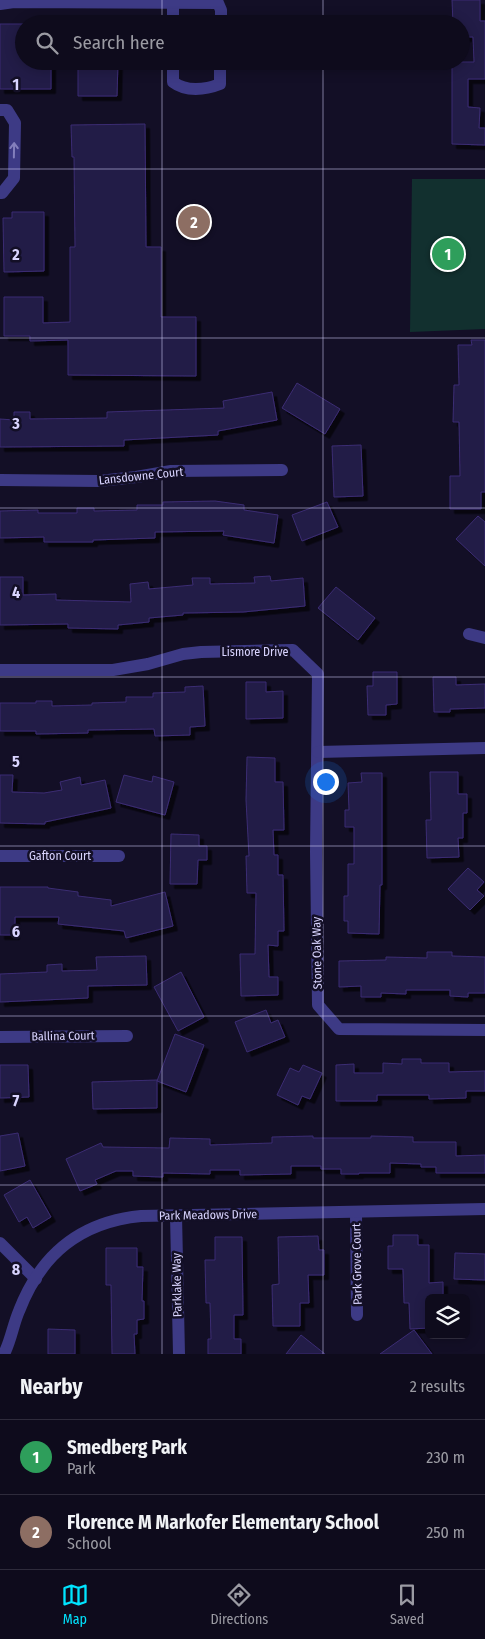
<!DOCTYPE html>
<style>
:root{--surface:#0e0b1c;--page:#171425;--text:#f1f3f6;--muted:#9b9ba3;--line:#2e2b3b;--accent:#00e5ff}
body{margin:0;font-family:"Fira Sans Condensed",sans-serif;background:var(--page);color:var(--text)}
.controls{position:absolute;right:15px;bottom:15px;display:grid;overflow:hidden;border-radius:8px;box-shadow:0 2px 12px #0003}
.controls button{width:45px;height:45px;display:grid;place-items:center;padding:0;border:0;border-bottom:1px solid var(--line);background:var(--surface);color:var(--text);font:25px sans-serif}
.you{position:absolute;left:325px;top:781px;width:18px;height:18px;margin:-12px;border:4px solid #fff;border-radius:50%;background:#1a73e8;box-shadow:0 0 0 8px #1a73e833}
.badge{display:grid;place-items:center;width:32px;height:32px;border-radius:50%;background:var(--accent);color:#fff;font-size:16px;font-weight:700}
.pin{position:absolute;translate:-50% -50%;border:2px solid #fff;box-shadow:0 1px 5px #0006}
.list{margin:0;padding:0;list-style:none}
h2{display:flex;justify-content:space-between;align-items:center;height:65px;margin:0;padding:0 20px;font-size:21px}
h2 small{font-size:16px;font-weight:400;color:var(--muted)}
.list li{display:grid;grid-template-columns:32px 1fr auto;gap:15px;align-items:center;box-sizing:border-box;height:75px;padding:0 20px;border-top:1px solid var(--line)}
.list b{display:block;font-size:19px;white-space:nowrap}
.list p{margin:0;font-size:16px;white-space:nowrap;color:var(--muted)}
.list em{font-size:16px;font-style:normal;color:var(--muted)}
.icon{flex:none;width:28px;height:28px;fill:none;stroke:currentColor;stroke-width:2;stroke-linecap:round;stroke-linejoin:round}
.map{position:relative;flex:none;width:485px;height:1354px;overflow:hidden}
.search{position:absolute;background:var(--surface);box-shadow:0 2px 12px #0003;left:15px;right:15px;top:15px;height:55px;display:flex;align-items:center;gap:12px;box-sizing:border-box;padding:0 18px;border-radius:28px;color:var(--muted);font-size:19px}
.sheet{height:215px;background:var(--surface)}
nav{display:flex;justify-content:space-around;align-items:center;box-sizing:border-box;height:70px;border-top:1px solid var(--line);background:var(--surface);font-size:14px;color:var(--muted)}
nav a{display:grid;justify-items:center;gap:2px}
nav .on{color:var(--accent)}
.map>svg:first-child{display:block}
.green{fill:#12302f}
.building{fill:#241b47;stroke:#3b2d73;filter:url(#shadow)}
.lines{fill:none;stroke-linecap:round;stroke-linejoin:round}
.minor{stroke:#3d3a85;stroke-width:12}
.oneway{stroke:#837fbc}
.grid{fill:none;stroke:#d9d4ff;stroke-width:1;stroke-opacity:0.55}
.labels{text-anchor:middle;stroke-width:5;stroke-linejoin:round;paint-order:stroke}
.street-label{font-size:12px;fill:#d9d4ff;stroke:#130f26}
.grid-label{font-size:16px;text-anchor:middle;font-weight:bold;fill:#d9d4ff;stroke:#130f26;stroke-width:5;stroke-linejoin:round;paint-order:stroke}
</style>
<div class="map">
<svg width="485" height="1354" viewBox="0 0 485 1354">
<defs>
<filter id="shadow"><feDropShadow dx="4.5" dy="4.5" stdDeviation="0" flood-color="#0009"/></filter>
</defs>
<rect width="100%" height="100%" fill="#130f26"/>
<!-- green -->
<path class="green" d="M412,179H485V329L410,332Z"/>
<!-- building -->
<g class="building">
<path d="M452,0H480V21H485V79H468V107L480,108L479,128H485V145L452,144V62H474L473,37H461V24H453Z"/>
<path d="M0,24H24V61H47V64H51V89H0Z"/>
<path d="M78,61H118L117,96H78Z"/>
<path d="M145,124L146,247H161V317H196V376L68,375V340L30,341V336H4V297H43V323L70,322V247H75L74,157H72L71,125Z"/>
<path d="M12,212H44V271L4,272L3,218H12Z"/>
<path d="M471,340H485V492H481V509H450V476H460L459,422H453L454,385H459L458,345H472Z"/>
<path d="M297,383L340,409L325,434L282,408Z"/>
<path d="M272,392L277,420L218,431V435L124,440V446L0,447V419L14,420V412H30V419L107,418V412L224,408L223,401Z"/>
<path d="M361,445L363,496L334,497L332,446Z"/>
<path d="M215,501L244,505V510L278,515L274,543L223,535L224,531L155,532V538L93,540V542H44V537L0,538V511L38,510V513H77V508H94V511L137,510V505H163V502Z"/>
<path d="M327,502L338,527L302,541L292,515Z"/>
<path d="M478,516L485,522V566L456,539Z"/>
<path d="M270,576L271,581L303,578L305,606L243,612L183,613V615L149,618V622L118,625V629L68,628V624L0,625V577H23V595L56,594V600L131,602L130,584L148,582L149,589L193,585L192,578H210V584L255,583L254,577Z"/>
<path d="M336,587L375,618L358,640L318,608Z"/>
<path d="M373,672H397V704L386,705V715H368L367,686H373Z"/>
<path d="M433,677H456V685L485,684V708L450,709V712H434Z"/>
<path d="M246,682H266V692L283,691V718L246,719Z"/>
<path d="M203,686L205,726L190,727V735L155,736L154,729L88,730V733L36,734V731H0V703H36V701H52V706L92,705V703L126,702V697H153V693L185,692V687Z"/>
<path d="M247,757L275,758V782H283L284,830H273L274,855H278V875H283L284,931H278V946L268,945L269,977H278V995L241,996L240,954H255L256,893H247L246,856H249L246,800Z"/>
<path d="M430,772H458V794H467V813H463V838H458L459,857L427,858L426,820H431Z"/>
<path d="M361,773H382V885H380L379,934L348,933V921H344V896H348V864H354V827H345V810H349L348,783L362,782Z"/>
<path d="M0,775H13L12,792L44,793L62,790L60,782L80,777L81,785L105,780L111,808L45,822V824L0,823Z"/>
<path d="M124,775L152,782L153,776L174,782L165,815L116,802Z"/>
<path d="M171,834L199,835V846H207V860H198L197,884H170Z"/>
<path d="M468,868L484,882L477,890L484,896L470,910L448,889Z"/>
<path d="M0,887H48V888L78,892V896L111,900V906L165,892L173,926L126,938L124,931L58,924L59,917H15V935H0Z"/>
<path d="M427,952H452V956L485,957V993H468V997L450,996V990H406V994L381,993V997H361V986L339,987V961L386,960V957L427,958Z"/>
<path d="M146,956L147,985L88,986V998L0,1002V974L47,972V965L62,964V971L97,970L96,957Z"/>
<path d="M181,972L204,1017L178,1031L154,987Z"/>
<path d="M266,1010L271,1023L278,1020L285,1037L247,1052L235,1022Z"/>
<path d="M175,1034L204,1045L186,1092L157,1081Z"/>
<path d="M402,1059H421V1063H449V1072L485,1071V1091H466V1098L429,1099V1095H377V1101H336V1065L354,1064V1073H383V1063L402,1064Z"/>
<path d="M0,1065H28L29,1097L0,1098Z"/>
<path d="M303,1065L322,1073L310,1099L302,1096L298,1105L277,1095L290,1068L299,1072Z"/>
<path d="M157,1080V1108L93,1109L92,1082Z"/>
<path d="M18,1133L25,1166L0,1171V1136Z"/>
<path d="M313,1136V1138H371V1136L413,1137V1142H456V1156L485,1155V1173H436V1167H421V1164L390,1163V1173H359V1174H341V1169H321V1166H291V1174L240,1175V1170H210V1174L163,1173V1177L133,1176V1171H116L95,1180L97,1184L80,1191L66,1159L101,1143L103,1147L169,1148L170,1138L210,1139V1145L272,1143V1137Z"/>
<path d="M30,1180L51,1217L33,1228L27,1217L19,1222L4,1195Z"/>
<path d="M393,1235H418V1245H429V1283L443,1282V1298H429V1328L410,1329L409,1303H404L403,1269H388V1246H393Z"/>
<path d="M318,1236L319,1250H324V1275H308L309,1303H300V1326H273L272,1285L279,1284L278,1237Z"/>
<path d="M215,1237H242L243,1315H234V1339H241V1354H208V1339H211L210,1303H206L205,1260H215Z"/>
<path d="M106,1248H137V1267H143L142,1301H144V1319L137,1320V1334H134L135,1354H112L111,1285H106Z"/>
<path d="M455,1253L485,1254V1280L454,1279Z"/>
<path d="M48,1329L75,1330V1354H48Z"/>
<path d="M414,1330L432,1354H380Z"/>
<path d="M301,1335L325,1354H286Z"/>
</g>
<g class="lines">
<!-- minor -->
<g class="minor">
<path d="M173,3V24"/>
<path d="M0,4L14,2L218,3L221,10V24"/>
<path d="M173,61V82C186,92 205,90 220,84V61"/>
<path d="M0,110H7L15,123L14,178L2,193H0"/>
<path d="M0,480L99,481L136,477L171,471L282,470"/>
<path d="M469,634L485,638"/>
<path d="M0,670H113L148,664L183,654L201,652L293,650L318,674L316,852L318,1005L339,1029L485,1030"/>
<path d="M318,752L485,748"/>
<path d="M0,856H119"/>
<path d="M0,1037L127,1036"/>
<path d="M356,1213L357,1315"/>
<path d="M176,1215L179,1354"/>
<path d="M0,1243L36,1279"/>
<path d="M4,1354C11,1340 13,1325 19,1311C41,1254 80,1222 141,1216L485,1209"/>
</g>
</g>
<!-- one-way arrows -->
<defs><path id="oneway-shaft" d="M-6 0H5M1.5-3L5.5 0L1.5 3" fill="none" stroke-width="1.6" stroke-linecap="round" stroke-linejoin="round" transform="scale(1.25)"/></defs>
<use class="oneway" href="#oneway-shaft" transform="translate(14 150) rotate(-89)"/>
<!-- grid -->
<path class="grid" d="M162,0V24M323,0V24M162,61V1354M323,61V1354M0,169H485M0,338H485M0,508H485M0,677H485M0,846H485M0,1016H485M0,1185H485"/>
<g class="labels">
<!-- street labels -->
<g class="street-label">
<text transform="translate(141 476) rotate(-6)" y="4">Lansdowne Court</text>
<text x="255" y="656">Lismore Drive</text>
<text x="60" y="860">Gafton Court</text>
<text transform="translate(317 953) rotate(-91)" y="4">Stone Oak Way</text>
<text transform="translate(63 1036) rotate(-1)" y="4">Ballina Court</text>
<text transform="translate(208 1215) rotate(-1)" y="4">Park Meadows Drive</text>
<text transform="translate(357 1264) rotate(-91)" y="4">Park Grove Court</text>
<text transform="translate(177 1285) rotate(-91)" y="4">Parklake Way</text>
</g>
</g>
<g class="grid-label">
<text x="16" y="90">1</text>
<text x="16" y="260">2</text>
<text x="16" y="429">3</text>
<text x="16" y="598">4</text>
<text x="16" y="767">5</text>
<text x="16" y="937">6</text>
<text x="16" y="1106">7</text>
<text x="16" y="1275">8</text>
</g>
</svg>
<div class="controls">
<button><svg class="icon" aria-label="layers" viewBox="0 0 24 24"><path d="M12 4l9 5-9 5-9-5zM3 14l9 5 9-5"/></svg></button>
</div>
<div class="you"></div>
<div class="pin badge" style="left:448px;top:254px;background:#2e9e5b">1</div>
<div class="pin badge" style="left:194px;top:222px;background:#8d6e63">2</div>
<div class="search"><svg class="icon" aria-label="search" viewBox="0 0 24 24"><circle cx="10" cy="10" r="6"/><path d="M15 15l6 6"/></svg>Search here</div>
</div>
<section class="sheet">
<h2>Nearby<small>2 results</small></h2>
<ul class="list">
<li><span class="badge" style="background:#2e9e5b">1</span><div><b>Smedberg Park</b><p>Park</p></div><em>230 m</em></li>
<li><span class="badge" style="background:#8d6e63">2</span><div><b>Florence M Markofer Elementary School</b><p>School</p></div><em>250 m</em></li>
</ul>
</section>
<nav>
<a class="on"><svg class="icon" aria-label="map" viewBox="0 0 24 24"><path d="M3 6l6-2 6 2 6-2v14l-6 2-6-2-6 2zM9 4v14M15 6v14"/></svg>Map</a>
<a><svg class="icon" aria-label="directions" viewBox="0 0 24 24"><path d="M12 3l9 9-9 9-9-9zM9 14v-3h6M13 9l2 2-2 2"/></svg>Directions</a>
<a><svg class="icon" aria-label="saved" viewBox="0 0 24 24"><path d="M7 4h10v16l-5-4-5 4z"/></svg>Saved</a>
</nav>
